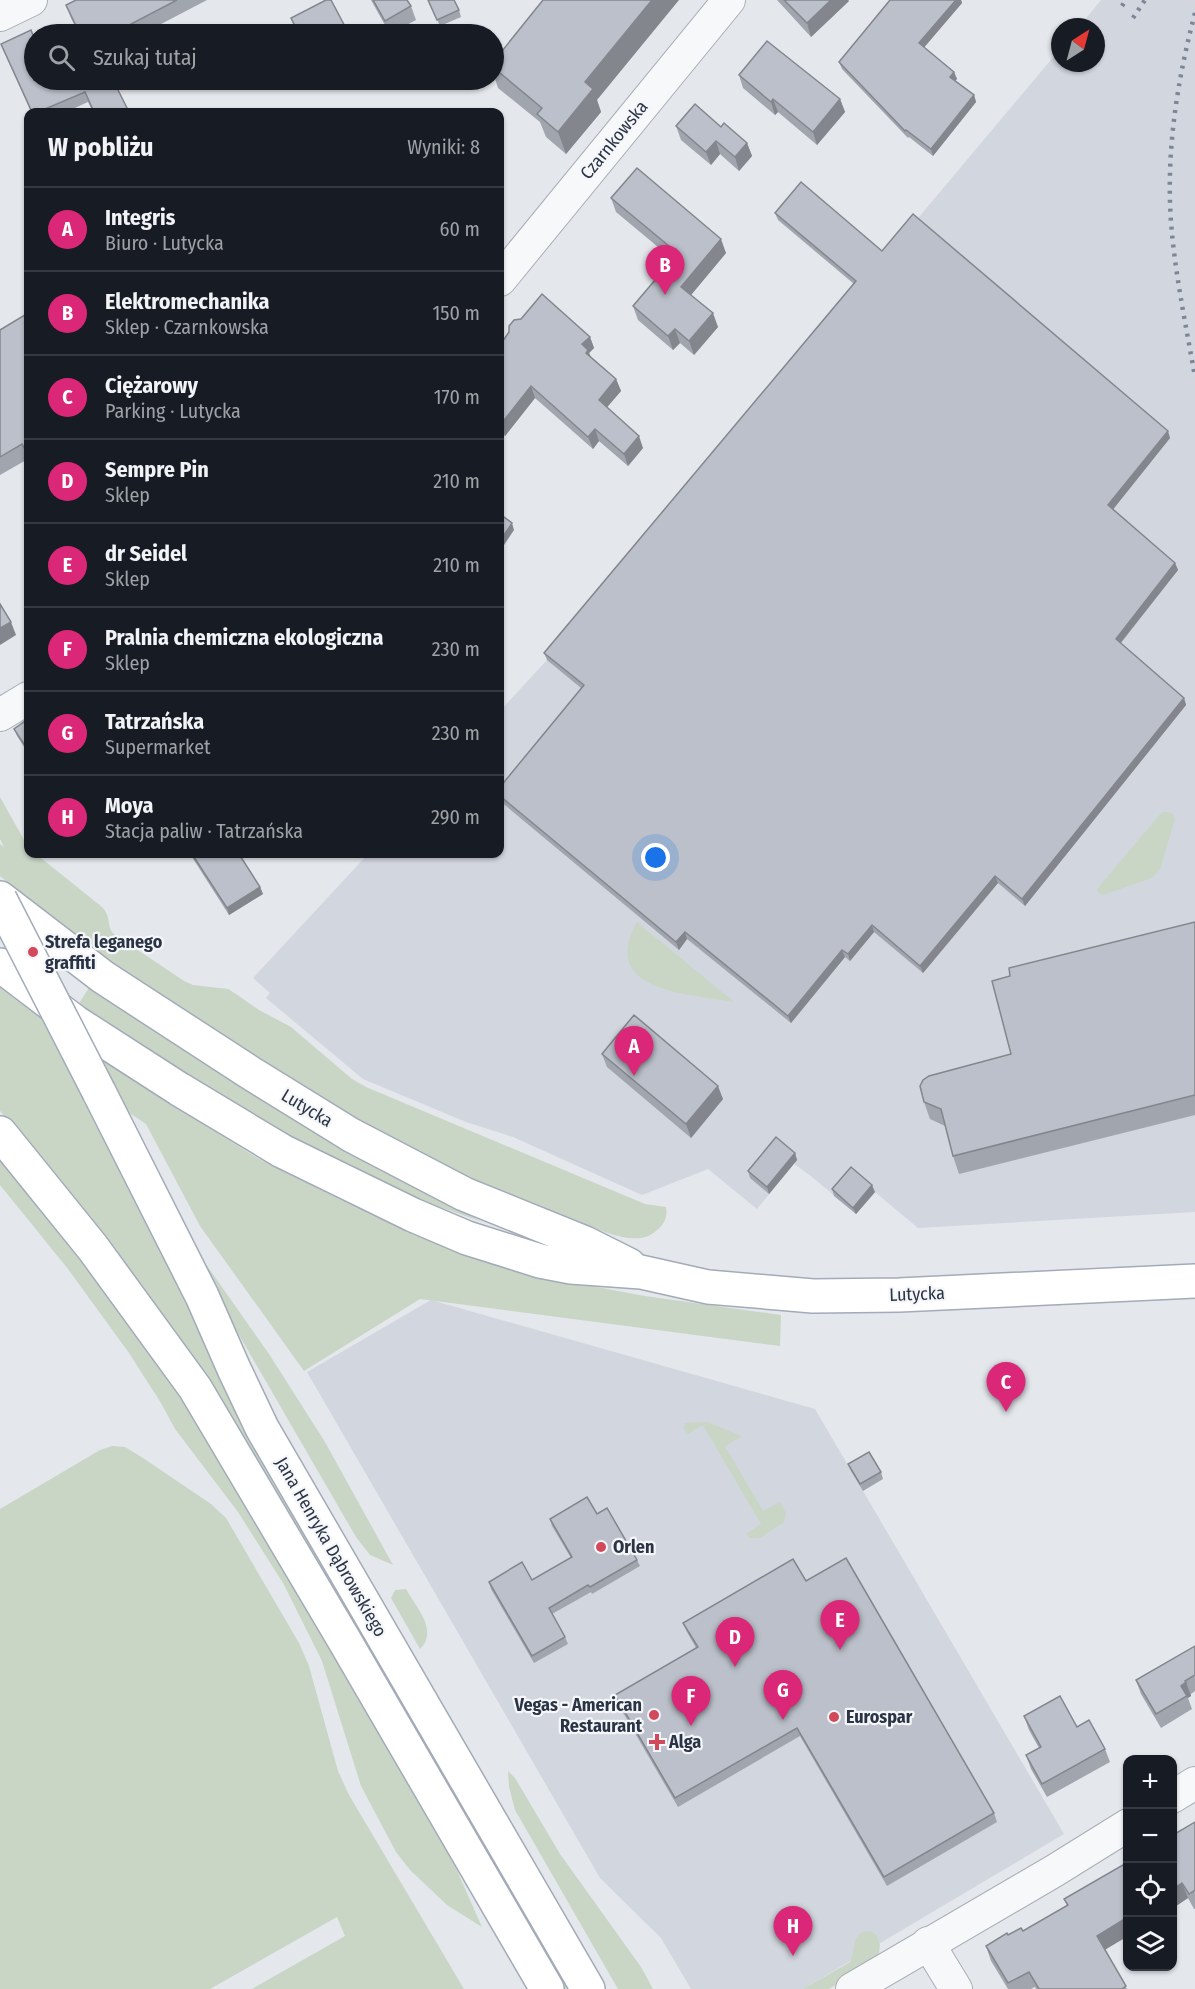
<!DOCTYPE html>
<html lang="pl">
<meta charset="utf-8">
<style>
:root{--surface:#171b24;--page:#242831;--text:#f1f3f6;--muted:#9ea1a6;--line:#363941;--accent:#db2777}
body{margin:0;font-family:"Fira Sans Condensed",sans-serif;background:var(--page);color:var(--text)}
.controls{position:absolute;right:18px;bottom:18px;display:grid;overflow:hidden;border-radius:12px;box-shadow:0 2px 4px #0004}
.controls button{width:54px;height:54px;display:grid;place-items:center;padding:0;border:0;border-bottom:2px solid var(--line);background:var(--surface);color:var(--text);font:30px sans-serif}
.compass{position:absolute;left:1051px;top:18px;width:54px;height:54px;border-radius:50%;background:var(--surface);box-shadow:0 2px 4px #0004;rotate:36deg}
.you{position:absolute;left:656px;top:858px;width:21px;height:21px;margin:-15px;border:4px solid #fff;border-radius:50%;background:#1a73e8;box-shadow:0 0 0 9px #1a73e833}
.badge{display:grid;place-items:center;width:39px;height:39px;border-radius:50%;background:var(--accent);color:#fff;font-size:20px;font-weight:700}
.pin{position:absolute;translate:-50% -50px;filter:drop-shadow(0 2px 3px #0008)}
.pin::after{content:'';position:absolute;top:32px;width:21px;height:18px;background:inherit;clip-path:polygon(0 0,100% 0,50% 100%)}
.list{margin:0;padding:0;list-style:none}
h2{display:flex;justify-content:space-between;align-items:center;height:78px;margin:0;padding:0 24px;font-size:26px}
h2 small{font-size:20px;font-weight:400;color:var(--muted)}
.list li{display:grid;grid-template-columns:39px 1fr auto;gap:18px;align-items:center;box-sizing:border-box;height:84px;padding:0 24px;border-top:2px solid var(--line)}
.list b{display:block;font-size:22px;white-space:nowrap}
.list p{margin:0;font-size:20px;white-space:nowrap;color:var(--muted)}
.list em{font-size:20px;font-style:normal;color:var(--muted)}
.icon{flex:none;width:33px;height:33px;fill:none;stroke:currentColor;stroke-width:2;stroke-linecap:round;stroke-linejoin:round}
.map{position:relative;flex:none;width:1195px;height:1989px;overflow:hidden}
.search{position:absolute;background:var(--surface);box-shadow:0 2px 4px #0004;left:24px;top:24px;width:480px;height:66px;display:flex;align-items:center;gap:15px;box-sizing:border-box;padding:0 21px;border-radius:33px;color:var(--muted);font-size:22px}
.panel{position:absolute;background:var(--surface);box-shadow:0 2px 4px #0004;left:24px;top:108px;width:480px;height:750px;border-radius:12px}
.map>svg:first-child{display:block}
.built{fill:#d2d6de}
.green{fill:#c9d6c5}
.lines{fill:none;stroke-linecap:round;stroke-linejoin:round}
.minor-casing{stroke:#a9aeb7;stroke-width:34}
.major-casing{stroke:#a3abb8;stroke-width:36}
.minor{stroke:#f7f8fa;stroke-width:32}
.major{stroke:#fff;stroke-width:33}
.rail{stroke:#7d8696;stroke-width:4.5;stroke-dasharray:3 6;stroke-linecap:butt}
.major-bridge-casing{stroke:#a3abb8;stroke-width:36;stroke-linecap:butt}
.major-bridge{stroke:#fff;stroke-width:33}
.wall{fill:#a1a5ae}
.shaded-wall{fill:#83868d}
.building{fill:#bbc0ca;stroke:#83868d;stroke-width:1.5}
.poi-dot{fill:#d1495b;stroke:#f4f6f9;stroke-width:2}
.labels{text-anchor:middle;stroke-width:4.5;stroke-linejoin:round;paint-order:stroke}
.street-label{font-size:18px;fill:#2b3445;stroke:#f4f6f9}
.poi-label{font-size:18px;font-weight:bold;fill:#2b3445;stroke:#f4f6f9;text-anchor:start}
</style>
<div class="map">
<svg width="1195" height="1989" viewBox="0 0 1195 1989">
<rect width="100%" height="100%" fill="#e4e7ec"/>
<!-- built -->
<g class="built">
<path d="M1101,0H1195V1212L918,1228L875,1192L856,1214L811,1176L794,1164L757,1209L708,1169L642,1195L513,1137L466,1122L363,1079L266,998L270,993L253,978L368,854H500V711L547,660L1060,49V63H1096V27H1079Z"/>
<path d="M431,1300L815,1409L1064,1834L803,1989H691L661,1938L600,1878L307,1372Z"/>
</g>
<!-- green -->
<g class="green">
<path d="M0,797L28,847V854H36L102,907C112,917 106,927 114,934L184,981L193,985L228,989L236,994L259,1010L291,1027L352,1079L366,1087L645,1204L666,1207C668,1217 664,1225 656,1231C635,1250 594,1227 571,1218C444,1174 333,1107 221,1035C183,1010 144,987 107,960C70,934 35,905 0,876V844L4,847L0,839Z"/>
<path d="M1162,812H1167L1173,814L1175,819L1160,869L1152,878L1103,895L1099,893L1097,890L1102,883Z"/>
<path d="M637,922L734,1002C689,994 598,992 637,922Z"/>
<path d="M0,985L90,1052L257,1158L345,1202L407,1229L559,1277L602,1288L645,1296L781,1315L780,1346L420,1299L304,1371L200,1226L146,1124L74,1076L571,1989H563L118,1255L55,1174L0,1111Z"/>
<path d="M90,986L360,1158L482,1222L412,1197L276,1131L78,1005Z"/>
<path d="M0,1154L35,1197L186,1402L443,1839L482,1927L447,1905L410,1870L396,1852L361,1786L322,1661L283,1583L238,1512L175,1429L161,1403L129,1353L68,1269L0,1185Z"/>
<path d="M191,1243L269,1354L325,1442L393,1565L370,1555L356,1537L235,1328Z"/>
<path d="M707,1422L742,1436L725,1446L763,1511L780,1502L786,1513L784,1522L760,1538H750L746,1534L761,1524L703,1425L688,1434L684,1429L685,1423Z"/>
<path d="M112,1446L125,1447L143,1458L211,1504L226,1518L299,1643L309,1666L338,1771L349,1795L464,1989H252L345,1936L337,1917L210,1989H0V1509L100,1450Z"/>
<path d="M406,1589C416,1607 439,1631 420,1649L391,1598L395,1590Z"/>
<path d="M508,1771L515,1778L560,1854L641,1967L653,1989H618L515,1810L509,1787Z"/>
<path d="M864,1931L873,1932L877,1936L880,1945L879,1953L873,1963L829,1989H803L850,1962C856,1951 851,1938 864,1931Z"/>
</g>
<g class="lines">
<defs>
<g id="minor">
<path d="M0,15L31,0"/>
<path d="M500,280L729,0"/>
<path d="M0,715L28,698"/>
<path d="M1172,1797L1195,1783"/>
<path d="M928,1943L956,1989"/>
<path d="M852,1989L1054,1871L1128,1825"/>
</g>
<g id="major">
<path d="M0,898L103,977L249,1072L351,1135L464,1194L585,1243L629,1265"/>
<path d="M0,965L75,1022L179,1089L282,1151L413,1215L467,1238L540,1261L571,1267L641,1272L708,1287L813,1296L899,1295L1195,1281"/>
<path d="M99,1092L202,1296L234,1369L262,1428L588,1989"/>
<path d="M0,1133L93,1248L195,1388L343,1638L547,1989"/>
</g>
</defs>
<!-- minor casing -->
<use href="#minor" class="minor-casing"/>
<!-- major casing -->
<use href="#major" class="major-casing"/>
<!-- minor -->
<use href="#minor" class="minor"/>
<!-- major -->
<use href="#major" class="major"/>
<!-- rail -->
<g class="rail">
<path d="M1122,6L1126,0"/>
<path d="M1195,13C1177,81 1166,152 1171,222C1175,274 1186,326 1195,377"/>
<path d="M1133,18L1145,0"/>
</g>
<defs>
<path id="major-bridge" d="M0,899L99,1092"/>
</defs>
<!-- major-bridge casing -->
<use href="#major-bridge" class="major-bridge-casing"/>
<!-- major-bridge -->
<use href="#major-bridge" class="major-bridge"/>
</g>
<!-- wall -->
<g class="wall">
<path d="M76,0H207L142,34H79L71,18L66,5Z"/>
<path d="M371,0H407L411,6L416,20L390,34Z"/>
<path d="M428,0L459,10L461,17L440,26Z"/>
<path d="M777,0H848L849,1L811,37Z"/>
<path d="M890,0H961L962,3L924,47L954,72L957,79L955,80L974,95L976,102L933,156L909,137L908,138L842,69L839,62Z"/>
<path d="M291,18L349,34H297Z"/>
<path d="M1,44L34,80H98L129,112H93L88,102L66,112H31Z"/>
<path d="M494,61L597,100L601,112L566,154L546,137L540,122L498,88L494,75Z"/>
<path d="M739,75L840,99L845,112L817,145L778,112L775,115L743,88Z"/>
<path d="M676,126L721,127L747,143L752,156L739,171L720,154L711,165L681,140Z"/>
<path d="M611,198L726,253L691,295L718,327L694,355L680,343L673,350L638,320L633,306L663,271L658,258L664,252L616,212Z"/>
<path d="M775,213L882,251L1170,438L1113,509L1175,563L1178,570L1121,643L1184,698L1186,705L1025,906L998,883L923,973L874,932L850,961L845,957L791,1023L687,939L679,950L500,801V787L581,688L547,660L544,653L854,284L778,220Z"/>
<path d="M28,313V460V459L0,475V330Z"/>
<path d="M590,337L594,348L589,353L591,357L616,379L621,391L607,407L643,448L628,466L599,441L593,449L535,398L505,436L500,431V345Z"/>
<path d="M28,719V753L17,736L14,729Z"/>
<path d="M190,854H239L260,887L263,894L229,915Z"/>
<path d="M1195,922V1115L959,1174L953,1156L945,1126L930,1119L924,1102L1011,1054Z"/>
<path d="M602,1054L723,1099L691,1138L607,1067Z"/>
<path d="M795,1153L797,1160L769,1194L750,1178L748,1171Z"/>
<path d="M832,1189L875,1192L856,1214L834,1196Z"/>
<path d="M848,1464L881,1472L883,1479L863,1491L851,1471Z"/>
<path d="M597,1514L637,1560L640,1566L592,1594L591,1592L552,1614L565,1637L568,1644L534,1663L491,1589L489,1582L532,1580L571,1558L552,1526L550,1519Z"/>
<path d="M806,1581L994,1813L997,1822L887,1886L800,1736L678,1807L618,1704L615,1695L696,1648L687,1632L683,1623Z"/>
<path d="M1195,1646V1691L1191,1694V1696L1188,1698L1192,1709L1161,1728L1141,1694L1136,1680Z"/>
<path d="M1024,1716L1105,1749L1110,1762L1047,1797L1031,1769L1026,1755L1039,1748L1029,1730Z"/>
<path d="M1195,1822V1909H1194L1188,1898L1173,1908V1835Z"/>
<path d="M1128,1862V1936L1105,1949L1127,1989H1036L1035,1987L1031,1989H1008L991,1961L986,1946L1008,1935L1023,1931L1067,1906L1064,1899Z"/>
</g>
<!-- shaded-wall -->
<g class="shaded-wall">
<path d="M652,0H679L597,100L601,112L566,154L558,132L585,82Z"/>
<path d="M831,0H848L849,1L811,37L807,23Z"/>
<path d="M956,0H961L962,3L922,50L919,43Z"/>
<path d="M954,72L957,79L953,83L950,77Z"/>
<path d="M974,95L976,102L933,156L931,149Z"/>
<path d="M773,99L778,112L775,115L771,102Z"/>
<path d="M840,99L845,112L817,145L813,132Z"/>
<path d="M716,141L720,154L711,165L706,152Z"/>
<path d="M747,143L752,156L739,171L735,157Z"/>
<path d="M721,239L726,253L686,301L681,287Z"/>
<path d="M713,313L718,327L694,355L689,341Z"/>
<path d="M675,329L680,343L673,350L668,336Z"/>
<path d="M590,337L594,348L589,353L593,362L587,356L582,344Z"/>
<path d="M616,379L621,391L603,412L599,400Z"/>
<path d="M531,386L535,398L505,436L501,424Z"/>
<path d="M595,429L599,441L593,449L588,437Z"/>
<path d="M1168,431L1170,438L1111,512L1108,505Z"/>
<path d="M639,436L643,448L628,466L624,454Z"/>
<path d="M512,523L514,530L500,551V541Z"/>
<path d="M1175,563L1178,570L1118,646L1116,639Z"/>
<path d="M11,622L16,635L0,645V628Z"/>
<path d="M1184,698L1186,705L1025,906L1022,899Z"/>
<path d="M995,876L998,883L923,973L920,966Z"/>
<path d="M260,887L263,894L229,915L227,908Z"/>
<path d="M872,925L874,932L850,961L848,954Z"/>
<path d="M685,932L687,939L679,950L676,942Z"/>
<path d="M842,950L845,957L791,1023L788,1016Z"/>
<path d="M718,1086L723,1099L691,1138L686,1124Z"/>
<path d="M795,1153L797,1160L769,1194L767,1187Z"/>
<path d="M872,1185L875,1192L856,1214L853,1208Z"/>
<path d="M1186,1682L1191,1696L1188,1698L1181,1686Z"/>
<path d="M1182,1883L1188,1898L1173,1908V1889Z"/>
<path d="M1128,1917V1936L1103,1951L1097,1936Z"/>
</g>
<!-- building -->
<g class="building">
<path d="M76,0H177L112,34H80L66,5Z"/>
<path d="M326,0H331L349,34H299L291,18Z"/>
<path d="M373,0H407L411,6L385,21Z"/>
<path d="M428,0H454L459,10L437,20Z"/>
<path d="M543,0H652L585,82L593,89L558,132L537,114L542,108L494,68V61Z"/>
<path d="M784,0H831L807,23Z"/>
<path d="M890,0H956L919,43L954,72L950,77L974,95L931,149L906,130L905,131L839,62Z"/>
<path d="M225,26L228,34H207Z"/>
<path d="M31,30L34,38V80H98L99,81L103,80H113L129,112H94L85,92L38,112H32L1,44Z"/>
<path d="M767,41L840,99L813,132L773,99L771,102L739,75Z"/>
<path d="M695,104L721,127L724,123L747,143L735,157L716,141L706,152L676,126Z"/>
<path d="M637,168L721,239L681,287L713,313L689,341L675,329L668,336L633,306L667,266L658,258L669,246L611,198Z"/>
<path d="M801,182L882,251L913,214L1168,431L1108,505L1175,563L1116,639L1184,698L1022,899L995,876L920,966L872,925L848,954L842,950L788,1016L685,932L676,942L500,796V787L584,685L544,653L856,281L775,213Z"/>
<path d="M542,294L590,337L582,344L588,350L586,353L616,379L599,400L639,436L624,454L595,429L588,437L531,386L501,424L500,423V345L509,332V326L514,320L521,319Z"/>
<path d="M28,313V455L22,444L0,457V330Z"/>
<path d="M500,514L512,523L500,541Z"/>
<path d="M0,604L11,622L0,628Z"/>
<path d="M28,719V750L14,729Z"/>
<path d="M192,854H239L260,887L227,908Z"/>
<path d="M1195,922V1095L953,1156L941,1109L924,1102L920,1086L923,1080L929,1076L1011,1054L992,981L1010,976L1009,968Z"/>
<path d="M634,1015L718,1086L686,1124L602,1054Z"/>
<path d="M776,1137L795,1153L767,1187L748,1171Z"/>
<path d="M851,1167L872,1185L853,1208L832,1189Z"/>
<path d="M869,1452L881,1472L860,1484L848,1464Z"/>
<path d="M587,1497L597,1514L607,1508L637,1560L590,1587L588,1585L549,1608L565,1637L532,1656L489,1582L522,1562L532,1580L572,1557L550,1519Z"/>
<path d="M846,1558L994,1813L884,1877L797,1728L675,1798L615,1695L698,1647L683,1623L793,1559L806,1581Z"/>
<path d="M1195,1646V1675L1185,1681L1186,1682L1181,1686L1187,1696L1156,1714L1136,1680Z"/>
<path d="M1060,1696L1077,1727L1089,1720L1105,1749L1042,1784L1026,1755L1041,1747L1024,1716Z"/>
<path d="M1195,1822V1890L1189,1894L1182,1883L1173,1889V1835Z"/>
<path d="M1128,1862V1917L1097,1936L1126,1986L1122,1989H1039L1029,1972L1008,1983L986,1946L1007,1933L1008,1935L1021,1928L1023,1931L1068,1905L1064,1899Z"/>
</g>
<!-- markers -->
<g class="poi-dot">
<circle cx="33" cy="952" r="6"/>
<circle cx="601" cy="1547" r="6"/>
<circle cx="654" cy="1715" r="6"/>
<circle cx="834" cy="1717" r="6"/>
<path d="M654 1733h6v6h6v6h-6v6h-6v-6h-6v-6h6z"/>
</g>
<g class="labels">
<!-- street labels -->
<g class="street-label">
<text transform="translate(614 140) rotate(-51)" y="6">Czarnkowska</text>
<text transform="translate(307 1108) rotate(31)" y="6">Lutycka</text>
<text transform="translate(917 1294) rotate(-2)" y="6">Lutycka</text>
<text transform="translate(331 1547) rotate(60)" y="6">Jana Henryka Dąbrowskiego</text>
</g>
<!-- poi labels -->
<g class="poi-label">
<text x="45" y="948">Strefa leganego<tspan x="45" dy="21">graffiti</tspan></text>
<text x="613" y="1553">Orlen</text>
<text x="642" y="1711" text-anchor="end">Vegas - American<tspan x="642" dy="21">Restaurant</tspan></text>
<text x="846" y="1723">Eurospar</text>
<text x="669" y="1748">Alga</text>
</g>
</g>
</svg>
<div class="controls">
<button>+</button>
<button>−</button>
<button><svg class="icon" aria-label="locate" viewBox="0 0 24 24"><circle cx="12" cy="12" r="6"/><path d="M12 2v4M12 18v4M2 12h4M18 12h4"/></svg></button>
<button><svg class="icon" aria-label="layers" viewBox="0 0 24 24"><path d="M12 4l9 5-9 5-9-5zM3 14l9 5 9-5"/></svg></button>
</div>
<svg class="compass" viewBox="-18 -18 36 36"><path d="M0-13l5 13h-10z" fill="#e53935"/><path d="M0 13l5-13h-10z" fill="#9ea1a6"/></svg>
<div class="you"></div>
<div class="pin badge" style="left:634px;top:1076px">A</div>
<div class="pin badge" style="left:665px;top:295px">B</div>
<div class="pin badge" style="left:1006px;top:1412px">C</div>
<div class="pin badge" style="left:735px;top:1667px">D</div>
<div class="pin badge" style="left:840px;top:1650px">E</div>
<div class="pin badge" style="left:691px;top:1726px">F</div>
<div class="pin badge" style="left:783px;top:1720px">G</div>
<div class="pin badge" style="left:793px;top:1956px">H</div>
<div class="search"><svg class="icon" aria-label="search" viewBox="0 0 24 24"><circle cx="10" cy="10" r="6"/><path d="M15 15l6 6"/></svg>Szukaj tutaj</div>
<section class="panel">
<h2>W pobliżu<small>Wyniki: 8</small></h2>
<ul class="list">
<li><span class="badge">A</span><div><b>Integris</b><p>Biuro · Lutycka</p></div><em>60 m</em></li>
<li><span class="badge">B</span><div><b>Elektromechanika</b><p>Sklep · Czarnkowska</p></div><em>150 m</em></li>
<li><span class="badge">C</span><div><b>Ciężarowy</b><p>Parking · Lutycka</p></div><em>170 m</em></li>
<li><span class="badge">D</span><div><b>Sempre Pin</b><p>Sklep</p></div><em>210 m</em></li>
<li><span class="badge">E</span><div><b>dr Seidel</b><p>Sklep</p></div><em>210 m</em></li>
<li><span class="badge">F</span><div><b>Pralnia chemiczna ekologiczna</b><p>Sklep</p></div><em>230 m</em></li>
<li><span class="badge">G</span><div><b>Tatrzańska</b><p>Supermarket</p></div><em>230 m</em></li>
<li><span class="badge">H</span><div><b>Moya</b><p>Stacja paliw · Tatrzańska</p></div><em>290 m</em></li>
</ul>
</section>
</div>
